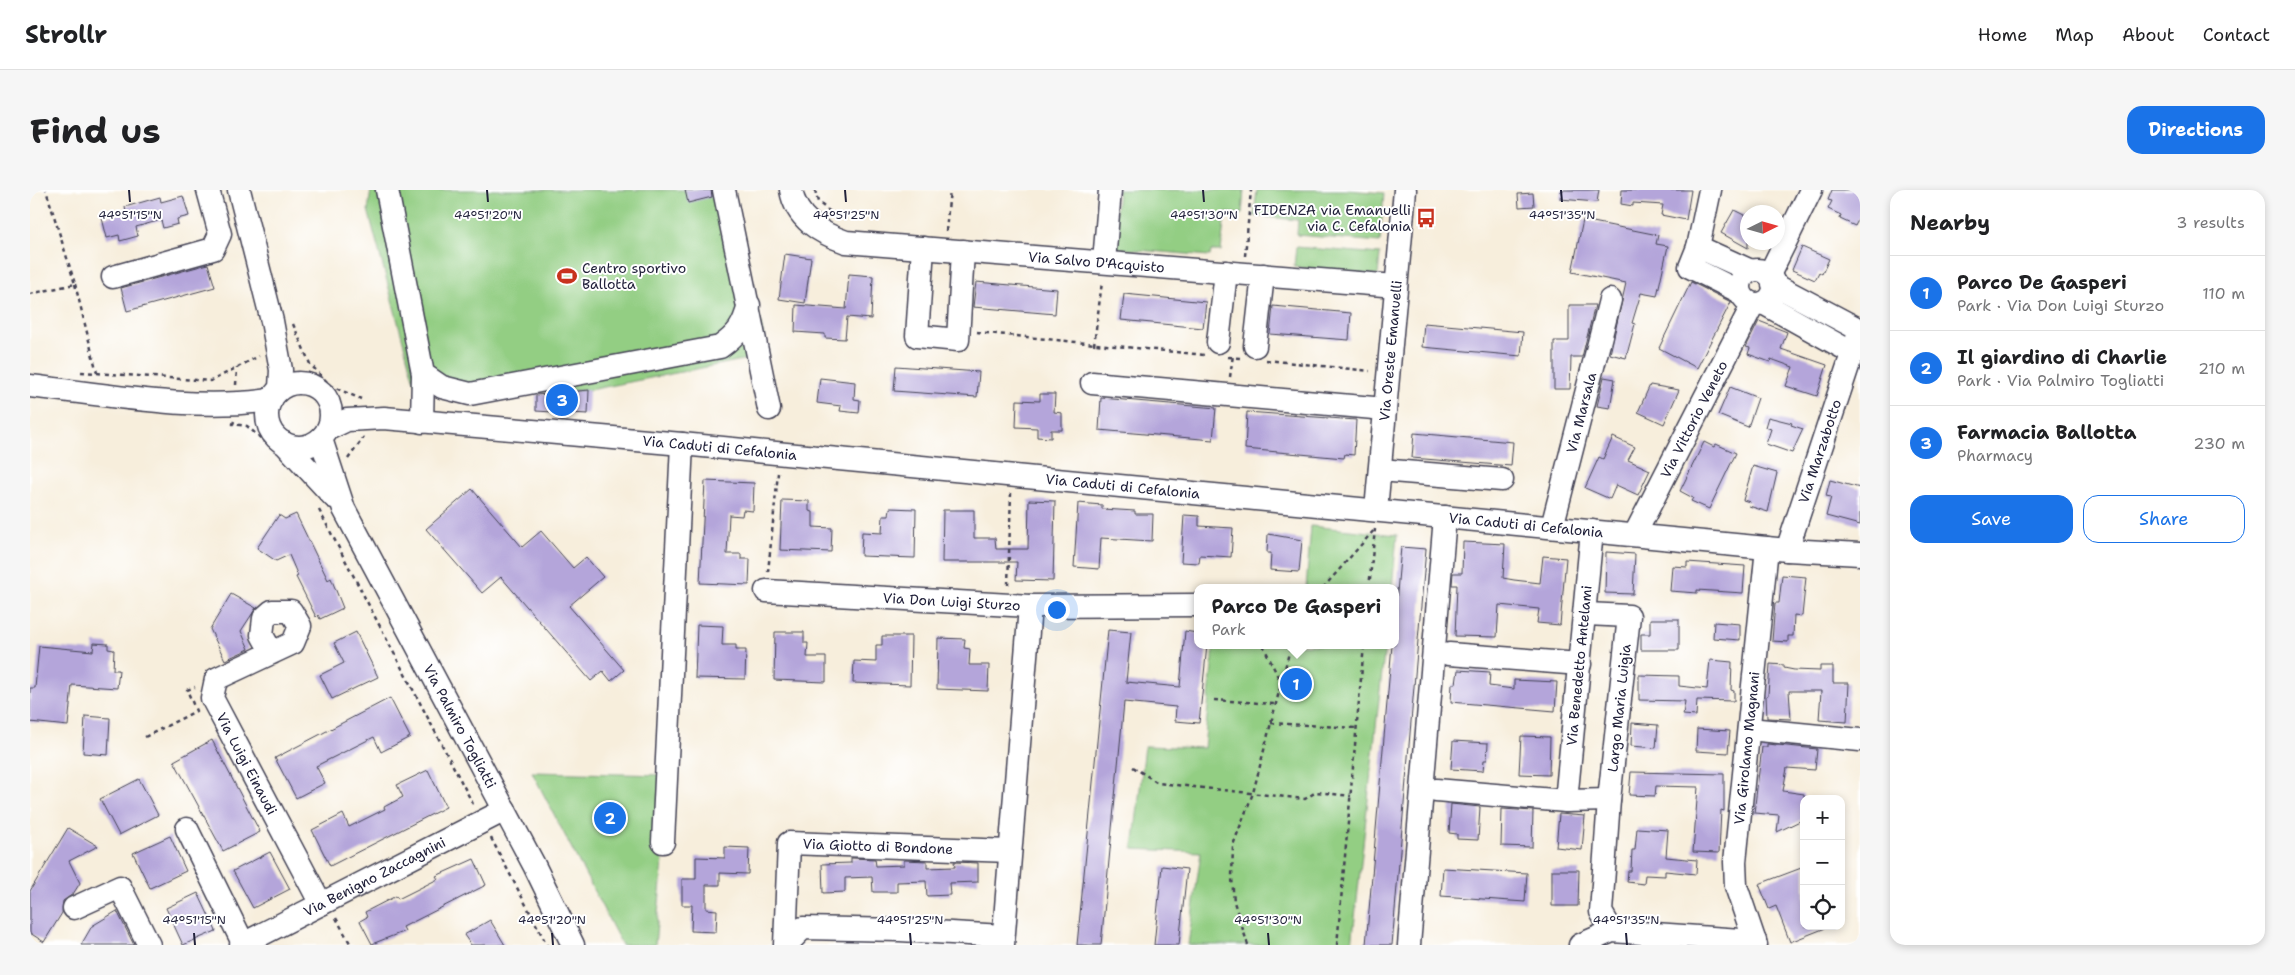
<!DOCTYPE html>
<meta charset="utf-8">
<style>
:root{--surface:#fff;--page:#f6f6f6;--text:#202124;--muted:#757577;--line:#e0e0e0;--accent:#1a73e8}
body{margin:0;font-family:"Shantell Sans",sans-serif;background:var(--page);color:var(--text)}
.controls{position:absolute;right:15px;bottom:15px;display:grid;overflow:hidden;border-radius:10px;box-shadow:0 2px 8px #0003}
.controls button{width:45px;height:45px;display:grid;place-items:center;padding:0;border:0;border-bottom:1px solid var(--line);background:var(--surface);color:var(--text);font:25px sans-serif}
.compass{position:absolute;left:1710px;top:15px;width:45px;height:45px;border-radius:50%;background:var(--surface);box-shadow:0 2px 8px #0003;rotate:85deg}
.you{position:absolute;left:1026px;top:419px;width:18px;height:18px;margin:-12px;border:4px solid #fff;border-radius:50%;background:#1a73e8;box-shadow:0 0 0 8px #1a73e833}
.badge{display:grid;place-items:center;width:32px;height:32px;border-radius:50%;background:var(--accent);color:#fff;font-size:16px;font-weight:700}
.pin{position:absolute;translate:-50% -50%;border:2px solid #fff;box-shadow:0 1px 5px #0006}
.popup{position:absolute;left:1164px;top:394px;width:205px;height:65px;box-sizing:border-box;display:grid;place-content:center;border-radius:10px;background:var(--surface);filter:drop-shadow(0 1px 4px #0005);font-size:16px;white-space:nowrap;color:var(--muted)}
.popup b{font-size:19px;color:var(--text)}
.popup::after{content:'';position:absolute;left:50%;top:100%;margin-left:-10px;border:10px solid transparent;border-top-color:var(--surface)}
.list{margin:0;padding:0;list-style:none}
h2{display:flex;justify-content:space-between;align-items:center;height:65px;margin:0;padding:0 20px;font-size:21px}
h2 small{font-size:16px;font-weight:400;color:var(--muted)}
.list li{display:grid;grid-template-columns:32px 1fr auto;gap:15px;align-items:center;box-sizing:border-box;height:75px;padding:0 20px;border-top:1px solid var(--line)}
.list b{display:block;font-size:19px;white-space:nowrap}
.list p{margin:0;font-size:16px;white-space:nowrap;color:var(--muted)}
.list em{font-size:16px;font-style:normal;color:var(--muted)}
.actions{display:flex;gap:10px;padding:15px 20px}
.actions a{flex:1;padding:11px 0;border:1px solid var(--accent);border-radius:15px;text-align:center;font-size:18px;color:var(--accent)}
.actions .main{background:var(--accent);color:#fff}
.icon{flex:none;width:28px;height:28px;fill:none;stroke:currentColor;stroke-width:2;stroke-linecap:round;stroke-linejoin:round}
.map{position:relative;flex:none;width:1830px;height:755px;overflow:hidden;border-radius:15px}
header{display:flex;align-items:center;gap:30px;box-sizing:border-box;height:70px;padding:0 25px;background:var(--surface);border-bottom:1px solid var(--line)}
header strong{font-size:24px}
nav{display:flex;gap:28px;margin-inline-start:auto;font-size:18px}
.intro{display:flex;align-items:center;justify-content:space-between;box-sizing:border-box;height:120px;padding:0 30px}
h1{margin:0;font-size:35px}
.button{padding:12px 22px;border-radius:15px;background:var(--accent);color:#fff;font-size:18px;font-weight:700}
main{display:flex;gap:30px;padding:0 30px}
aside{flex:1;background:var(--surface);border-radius:15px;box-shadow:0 2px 8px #0003}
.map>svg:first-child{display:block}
.green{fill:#93ce83;stroke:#5a785f}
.building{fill:#b4a5da}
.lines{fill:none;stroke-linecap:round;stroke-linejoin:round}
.minor-casing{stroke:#424153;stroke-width:25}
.path{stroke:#424153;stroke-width:2.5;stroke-dasharray:4 4;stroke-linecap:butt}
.minor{stroke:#fff;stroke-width:22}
.ticks{fill:none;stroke:#22223b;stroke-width:2}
.labels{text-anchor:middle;stroke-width:4;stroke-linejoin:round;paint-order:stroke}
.poi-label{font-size:14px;fill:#22223b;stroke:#fff;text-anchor:end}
.street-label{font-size:14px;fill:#22223b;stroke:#fff}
.ticks-label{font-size:12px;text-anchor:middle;fill:#22223b;stroke:#fff;stroke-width:4;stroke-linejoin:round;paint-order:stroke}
</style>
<header>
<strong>Strollr</strong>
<nav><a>Home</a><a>Map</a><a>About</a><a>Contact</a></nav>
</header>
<div class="intro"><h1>Find us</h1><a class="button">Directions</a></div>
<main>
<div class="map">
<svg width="1830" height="755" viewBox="0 0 1830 755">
<rect width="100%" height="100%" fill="#fff"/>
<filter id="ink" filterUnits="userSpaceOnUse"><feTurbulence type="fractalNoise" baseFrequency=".02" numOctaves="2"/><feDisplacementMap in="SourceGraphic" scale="10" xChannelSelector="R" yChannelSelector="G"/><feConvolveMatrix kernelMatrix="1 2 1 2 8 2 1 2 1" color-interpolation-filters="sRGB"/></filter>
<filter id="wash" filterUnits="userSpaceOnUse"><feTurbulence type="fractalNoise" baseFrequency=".0096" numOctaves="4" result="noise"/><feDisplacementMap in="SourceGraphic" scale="20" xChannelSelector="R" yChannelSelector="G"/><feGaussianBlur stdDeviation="1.12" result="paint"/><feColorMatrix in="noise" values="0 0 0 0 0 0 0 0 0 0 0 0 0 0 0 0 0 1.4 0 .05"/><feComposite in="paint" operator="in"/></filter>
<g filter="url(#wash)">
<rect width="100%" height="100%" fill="#f7eedc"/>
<!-- green -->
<g class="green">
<path d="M341,0H701L738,165L559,200L506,202L384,192L338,20Z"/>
<path d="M1088,0H1214L1212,24L1195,23L1191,61H1181L1180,66L1083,58Z"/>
<path d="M1227,0H1316L1354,3L1350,52L1267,45L1268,30L1224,26Z"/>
<path d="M1266,57L1350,64L1348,85L1264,77Z"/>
<path d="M1281,336L1367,345L1362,398H1276Z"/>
<path d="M1184,455H1355L1322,755H1158L1171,662L1103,659L1115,556L1174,558Z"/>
<path d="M502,582L636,585L633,671L625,755H592Z"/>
</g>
<g id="blocks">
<!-- building -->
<g class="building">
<path d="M655,0H681L682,7L658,13Z"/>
<path d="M1531,0H1569L1567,12L1530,9Z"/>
<path d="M1592,0H1661L1656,30L1631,25L1633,15L1603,13V16L1591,14Z"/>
<path d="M1802,0H1830V26L1825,36L1810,29L1811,25L1798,19L1802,11L1798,10Z"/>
<path d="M1503,3L1504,16L1489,17L1488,4Z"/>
<path d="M153,6L159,26L147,29L148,34L133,38L131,30L106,37L108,46L90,51L89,45L77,48L72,28L96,22L95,17L130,7L131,12Z"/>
<path d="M1704,20L1718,27V58L1691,43Z"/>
<path d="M1553,30L1628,45L1626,54L1638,56L1627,106L1611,103L1602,133L1605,134L1596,168L1580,164L1596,93L1542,82Z"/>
<path d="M1772,57L1799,69L1792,84L1789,82L1785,90L1762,80Z"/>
<path d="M755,64L781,68L775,113L749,109Z"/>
<path d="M178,74L185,97L97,121L91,98Z"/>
<path d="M819,84L843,86L841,129L817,127L815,149L795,148V144L765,142L766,115L816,119Z"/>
<path d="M946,92L1027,99L1025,124L943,117Z"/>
<path d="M1661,92L1701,112L1667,178L1629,158Z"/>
<path d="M1094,104L1176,112L1173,138L1091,130Z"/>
<path d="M1539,115H1565L1552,167H1541L1540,199H1524V151H1539Z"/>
<path d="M1243,116L1321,123L1319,150L1240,144Z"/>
<path d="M1729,131L1757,142L1751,159L1797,175L1787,206L1756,196L1763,177L1741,169L1740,172L1718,164L1720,158L1716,157Z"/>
<path d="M1394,133L1493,142L1491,166L1392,157Z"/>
<path d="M866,176L949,182L947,207L864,201Z"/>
<path d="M1574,187L1585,189L1580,218L1567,216Z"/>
<path d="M790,188L825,192L824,209L830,210L829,223L810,221L811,216L787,213Z"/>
<path d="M1620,195L1649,200L1634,234L1608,222Z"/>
<path d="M1700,197L1728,208L1718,237L1688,225Z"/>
<path d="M559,200L558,224L506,221V205Z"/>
<path d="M1010,204H1025L1024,222L1032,223V240H1021V248L1007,247V238L986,237L987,210L1010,211Z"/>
<path d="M1071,208L1186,218L1183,250L1069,240Z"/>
<path d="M1217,222L1326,230L1324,265L1315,264L1314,268L1215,259Z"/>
<path d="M1738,227L1762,233L1761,235L1773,239L1762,263L1736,254L1741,239L1735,237Z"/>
<path d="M1384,243L1483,252L1481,276L1382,268Z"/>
<path d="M1583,247L1605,257L1598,270L1620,280L1608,305L1586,295L1580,309L1555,298L1569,267L1573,269Z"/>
<path d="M1674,252L1684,257L1686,254L1706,263L1679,319L1661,311L1663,308L1650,301Z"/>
<path d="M1723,276L1747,283L1738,322L1719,316L1720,312L1713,310Z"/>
<path d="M1800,290L1830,298V335L1796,326L1801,307L1796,306Z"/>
<path d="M675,291L724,293L723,321L713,320L712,326L699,325L697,364H711V369H720L719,395L670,393Z"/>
<path d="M442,299L492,357L511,341L543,378L556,367L573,387L539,416L594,480L581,491L573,481L561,491L471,387L452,403L396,339Z"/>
<path d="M752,310L779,311V321L783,322V337L802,338L801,362L750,360Z"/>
<path d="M999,310L1025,311L1023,391L986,390L987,372H912L913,320H944V348H965L966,359H998Z"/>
<path d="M1048,313L1072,315V319L1105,321V324H1123L1122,351L1071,348L1069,379L1044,377Z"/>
<path d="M860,318L886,319L885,368L831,366L832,342L852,343L853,326H859Z"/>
<path d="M266,324L298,390L301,388L313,418L290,429L288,425L286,427L266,387L268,386L259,365L246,371L227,358L249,325L255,329Z"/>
<path d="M1154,325L1169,326V336L1203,338L1201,367L1170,365L1169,373L1151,372Z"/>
<path d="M1238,344L1272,350L1269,382L1240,380L1241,363H1237Z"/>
<path d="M1433,352L1475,354L1473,388L1484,390L1510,393L1513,366L1536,368L1530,435L1507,433L1509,419L1469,415L1467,447L1425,446L1427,395H1422L1423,383H1432Z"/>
<path d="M1371,357L1396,359L1386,473L1362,755H1336L1362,455H1365V425Z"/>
<path d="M1576,362L1605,364L1603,404L1575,403Z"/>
<path d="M1657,372L1715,376L1713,403L1667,400V403L1640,401L1642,376L1657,377Z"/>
<path d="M1752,385L1776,387L1772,426L1764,425L1763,446H1758V452L1742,451L1745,413H1749Z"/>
<path d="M201,404L226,418L211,441L219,459L195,470L180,439Z"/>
<path d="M1620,429H1649V460H1611V444H1620Z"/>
<path d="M1684,432L1710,434V450L1683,448Z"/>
<path d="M667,435L693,436L692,455H706V460H716L715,489L665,488Z"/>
<path d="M1078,440L1101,442L1096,492L1150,497L1155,441L1167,443V455H1177L1169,533L1145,531L1146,517L1094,512L1071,755H1047Z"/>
<path d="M326,442L348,487L302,509L290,485L314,473L304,453Z"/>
<path d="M745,442H774V453H778L777,467H796V492L744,490Z"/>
<path d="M852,446H881L880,495L823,493L824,471L846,472V455H852Z"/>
<path d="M908,448L935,449L934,458L940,459L939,475H959L958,501L907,499Z"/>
<path d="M64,453L78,454V459L84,460L83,480H89L87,498L42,495L38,536L0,532V498H5L9,456L63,461Z"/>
<path d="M1680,470L1702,472L1701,500L1704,501V511L1667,510L1666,526L1653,525L1655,511L1609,510V485L1649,486V496L1677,499Z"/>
<path d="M1740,474L1754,475V478L1764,480L1790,481V476H1803V493H1819L1817,532L1789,530L1791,501H1759L1761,529L1737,528L1736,506L1738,505Z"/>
<path d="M1428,480L1460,482L1459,496L1484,499V490L1527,492L1525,521L1421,512L1422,494H1426Z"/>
<path d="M360,508L380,547L351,562L344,547L286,576L295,593L266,608L245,568Z"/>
<path d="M55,526L80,528L78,565L53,563Z"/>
<path d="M1602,533L1628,535L1626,558L1601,556Z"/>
<path d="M1667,539L1700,541L1698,563L1666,561Z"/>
<path d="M1491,546L1520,547L1519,585L1489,584Z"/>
<path d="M182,550L230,642L193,661L144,571Z"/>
<path d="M1423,551L1458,553L1457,570H1454L1453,581L1421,579Z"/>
<path d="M1737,554L1787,559L1785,580L1757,578L1753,601L1774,604V629L1747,642L1749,625L1724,623L1732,557H1737Z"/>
<path d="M398,580L416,617L300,676L282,640L313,624L319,637L355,619L354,617L373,607L367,595Z"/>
<path d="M1601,582L1694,584V621L1691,620L1689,663L1663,662L1668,597L1626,596L1625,606L1599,605Z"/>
<path d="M109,589L128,625L89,645L70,609Z"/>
<path d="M1421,614L1450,617L1448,650L1427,649V644L1419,643Z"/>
<path d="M1472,619L1503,621L1502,657L1471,656Z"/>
<path d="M1529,624L1555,626L1552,660L1526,657Z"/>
<path d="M38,638L68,656L39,671L50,693L43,704L33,711L32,723L14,752L0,743V701Z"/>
<path d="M1607,638L1638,640L1636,667L1667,670L1666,684L1635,681V686L1615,685L1614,694L1597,692L1598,681H1601L1602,660H1605Z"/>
<path d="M140,646L156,681L120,698L103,663Z"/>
<path d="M695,657L719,658L718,684L690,683V695H676V719L687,720L686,742L661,741L662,715H652V689H666V667L695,668Z"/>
<path d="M240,662L260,699L223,718L203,681Z"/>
<path d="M821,668L845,669L846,676L874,675V670L897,671V678L925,677L924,672L948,673V692L919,693L920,705L897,706L896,691L867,692V702H843L842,687L815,688V702L793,703L792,674L821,673Z"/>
<path d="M444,669L456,695L373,737L375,741L342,754L330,731L337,727L335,722L366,706L368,709L408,689L406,686Z"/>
<path d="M1132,676L1157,679L1149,755H1124Z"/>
<path d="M1774,677V736L1798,737L1760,752L1746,716L1739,719L1729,694Z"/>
<path d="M1413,678L1497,683L1495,712L1411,706Z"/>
<path d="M1522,680H1549L1548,716H1522Z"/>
<path d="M168,703L186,741L153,755L136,718Z"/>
<path d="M87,721L104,755H51L62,736Z"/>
<path d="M460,730L475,755H441L434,745Z"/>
</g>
</g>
</g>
<g filter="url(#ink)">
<use href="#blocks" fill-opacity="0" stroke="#424153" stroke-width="1"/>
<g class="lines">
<defs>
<g id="minor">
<path d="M209,0L242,131L251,180L250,198"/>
<path d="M357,0L393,184L412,197L440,204L690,157C708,144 713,137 719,115"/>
<path d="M694,0L739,219"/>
<path id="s1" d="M761,0C766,29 790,43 816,52L1366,96"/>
<path d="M1680,0L1668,57L1660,77L1710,102"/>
<path d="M1668,57L1721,81"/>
<path d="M893,58L887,146L928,150L933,61"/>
<path d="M1074,72L1080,0"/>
<circle cx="1727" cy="97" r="17"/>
<path d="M1739,85L1781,0"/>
<path d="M83,87L183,59L190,44L178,0"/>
<path d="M1743,94L1830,140"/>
<path d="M1733,113L1821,162"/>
<path d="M1188,152L1196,82"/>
<path d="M1225,156L1233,85"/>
<circle cx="269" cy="225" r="32"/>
<path d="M1062,193L1355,219"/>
<path d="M0,196C79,205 161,221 241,210"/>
<path d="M392,232L393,184"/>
<path id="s2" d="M298,239L317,230L354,228L652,254L1757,360L1830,364"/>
<path id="s3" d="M291,249L314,319L504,675L543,755"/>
<path d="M254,253L304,307"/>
<path d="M1350,280L1472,290"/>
<path id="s4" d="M1346,320L1375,0"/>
<path id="s5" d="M1522,337L1580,110"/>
<path id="s6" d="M1605,344L1723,114"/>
<path id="s7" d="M1757,360L1830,140"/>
<path id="s8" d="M736,401L1000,416L1167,415"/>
<path d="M1556,424L1599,426L1579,610L1571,722L1582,741"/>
<path id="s9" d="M242,463L232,445L234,428L242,421H261L270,436L263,453L186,489L182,508L291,714"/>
<path d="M1419,464L1550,474"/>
<path d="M1719,539L1830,550"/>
<path d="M1406,600L1536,611L1579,610"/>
<path id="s10" d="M1536,611L1562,341"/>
<path d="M157,639L214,755"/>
<path d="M633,652L652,254"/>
<path d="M44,718L90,697L119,755"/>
<path id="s11" d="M211,755L475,620"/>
<path id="s12" d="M755,755L759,653L980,661"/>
<path d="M756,755L773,738L870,740L973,746"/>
<path d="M973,755L1000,416"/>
<path d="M1379,755L1415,327"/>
<path d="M1550,755L1582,741L1725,751"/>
<path id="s13" d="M1726,755L1706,696L1705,672L1737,358"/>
</g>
</defs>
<!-- minor casing -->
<use href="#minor" class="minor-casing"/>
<!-- path -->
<g class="path">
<path d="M785,0L788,12L804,25"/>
<path d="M916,41L920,0"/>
<path d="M1215,66L1221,0"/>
<path d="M45,94L67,183"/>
<path d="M0,104L45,94L16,0"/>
<path d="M263,134L280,174L301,196L331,209"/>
<path d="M947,142L1175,165"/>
<path d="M1064,155L1072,92"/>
<path d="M1198,167L1210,168"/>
<path d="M1236,170L1340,181"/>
<path d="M51,182L181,191L229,166"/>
<path d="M1200,187L1203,165"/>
<path d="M206,195L207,178"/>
<path d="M204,231L203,234L217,236L235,252"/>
<path d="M318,269L334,247"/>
<path d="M289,320L444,616"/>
<path d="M738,382L748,283"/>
<path d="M978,395L981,303"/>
<path d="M1293,398L1345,339"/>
<path d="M1339,398L1345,339"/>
<path d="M1233,455L1250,491"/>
<path d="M1184,510L1245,514"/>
<path d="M1241,533L1327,538"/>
<path d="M115,547L166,521L157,500L165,497"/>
<path d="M1103,577L1128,593L1275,609L1286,602L1321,606"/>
<path d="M461,648L517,755"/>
<path d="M306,728L321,755"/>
<path d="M1218,755L1204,712L1202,688L1203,655L1223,603L1261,455"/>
<path d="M1307,755L1334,455"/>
</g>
<!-- minor -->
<use href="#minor" class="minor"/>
</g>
</g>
<!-- ticks -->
<path class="ticks" d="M99,0L100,12M457,0L458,12M815,0L816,12M1173,0L1174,12M1531,0L1532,12M164,743L165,755M522,743L523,755M880,743L881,755M1238,743L1239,755M1596,743L1597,755"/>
<!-- icons -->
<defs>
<symbol id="bus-bare" viewBox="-9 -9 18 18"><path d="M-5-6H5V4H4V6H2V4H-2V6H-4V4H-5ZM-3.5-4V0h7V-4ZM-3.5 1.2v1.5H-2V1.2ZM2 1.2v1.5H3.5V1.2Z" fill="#c8321e" stroke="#fff" stroke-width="2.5" paint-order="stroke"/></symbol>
<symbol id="stadium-bare" viewBox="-9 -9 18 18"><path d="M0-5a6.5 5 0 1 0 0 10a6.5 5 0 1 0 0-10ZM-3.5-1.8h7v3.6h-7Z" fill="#c8321e" stroke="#fff" stroke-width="2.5" paint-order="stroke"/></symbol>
</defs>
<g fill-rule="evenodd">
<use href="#bus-bare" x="1382" y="14" width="28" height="28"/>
<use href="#stadium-bare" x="523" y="72" width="28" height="28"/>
</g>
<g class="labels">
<!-- poi labels -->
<g class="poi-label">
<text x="1381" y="25">FIDENZA via Emanuelli<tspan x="1381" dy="16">via C. Cefalonia</tspan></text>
<text x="552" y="83" text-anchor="start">Centro sportivo<tspan x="552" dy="16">Ballotta</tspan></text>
</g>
<!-- street labels -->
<g class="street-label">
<text dy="5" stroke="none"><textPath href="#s1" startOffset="331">Via Salvo D'Acquisto</textPath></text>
<text dy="5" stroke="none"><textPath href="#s4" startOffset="160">Via Oreste Emanuelli</textPath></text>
<text dy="5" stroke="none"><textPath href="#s5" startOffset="118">Via Marsala</textPath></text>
<text dy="5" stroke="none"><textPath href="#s6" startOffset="129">Via Vittorio Veneto</textPath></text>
<text dy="5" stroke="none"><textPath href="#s2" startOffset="395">Via Caduti di Cefalonia</textPath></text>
<text dy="5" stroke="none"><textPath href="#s7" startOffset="104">Via Marzabotto</textPath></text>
<text dy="5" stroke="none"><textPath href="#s2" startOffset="800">Via Caduti di Cefalonia</textPath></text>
<text dy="5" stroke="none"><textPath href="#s2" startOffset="1205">Via Caduti di Cefalonia</textPath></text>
<text dy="5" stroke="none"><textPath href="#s8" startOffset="186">Via Don Luigi Sturzo</textPath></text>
<text dy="5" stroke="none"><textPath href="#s10" startOffset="136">Via Benedetto Antelami</textPath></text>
<text transform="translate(1589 518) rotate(-84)" y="5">Largo Maria Luigia</text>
<text dy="5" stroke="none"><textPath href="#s3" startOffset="320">Via Palmiro Togliatti</textPath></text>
<text dy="5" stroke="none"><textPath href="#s13" startOffset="201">Via Girolamo Magnani</textPath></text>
<text dy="5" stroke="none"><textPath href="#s9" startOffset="282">Via Luigi Einaudi</textPath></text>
<text dy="5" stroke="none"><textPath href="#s12" startOffset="191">Via Giotto di Bondone</textPath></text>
<text dy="5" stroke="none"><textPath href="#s11" startOffset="150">Via Benigno Zaccagnini</textPath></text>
</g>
</g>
<g class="ticks-label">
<text x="100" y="29">44°51'15"N</text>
<text x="458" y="29">44°51'20"N</text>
<text x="816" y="29">44°51'25"N</text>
<text x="1174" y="29">44°51'30"N</text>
<text x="1532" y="29">44°51'35"N</text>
<text x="164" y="734">44°51'15"N</text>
<text x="522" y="734">44°51'20"N</text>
<text x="880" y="734">44°51'25"N</text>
<text x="1238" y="734">44°51'30"N</text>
<text x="1596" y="734">44°51'35"N</text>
</g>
</svg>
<div class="controls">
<button>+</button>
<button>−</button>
<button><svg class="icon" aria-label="locate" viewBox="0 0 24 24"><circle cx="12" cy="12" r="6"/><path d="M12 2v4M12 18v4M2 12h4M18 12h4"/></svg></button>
</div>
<svg class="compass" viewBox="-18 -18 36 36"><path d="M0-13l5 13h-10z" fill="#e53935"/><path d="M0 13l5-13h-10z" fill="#757577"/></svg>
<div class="you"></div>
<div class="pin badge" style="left:1266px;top:494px">1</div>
<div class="popup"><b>Parco De Gasperi</b>Park</div>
<div class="pin badge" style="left:580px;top:628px">2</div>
<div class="pin badge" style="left:532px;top:210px">3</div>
</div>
<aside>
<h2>Nearby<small>3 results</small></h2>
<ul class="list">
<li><span class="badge">1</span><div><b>Parco De Gasperi</b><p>Park · Via Don Luigi Sturzo</p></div><em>110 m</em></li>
<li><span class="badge">2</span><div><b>Il giardino di Charlie</b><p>Park · Via Palmiro Togliatti</p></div><em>210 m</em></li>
<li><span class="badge">3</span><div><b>Farmacia Ballotta</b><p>Pharmacy</p></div><em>230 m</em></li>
</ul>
<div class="actions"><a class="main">Save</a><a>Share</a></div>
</aside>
</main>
